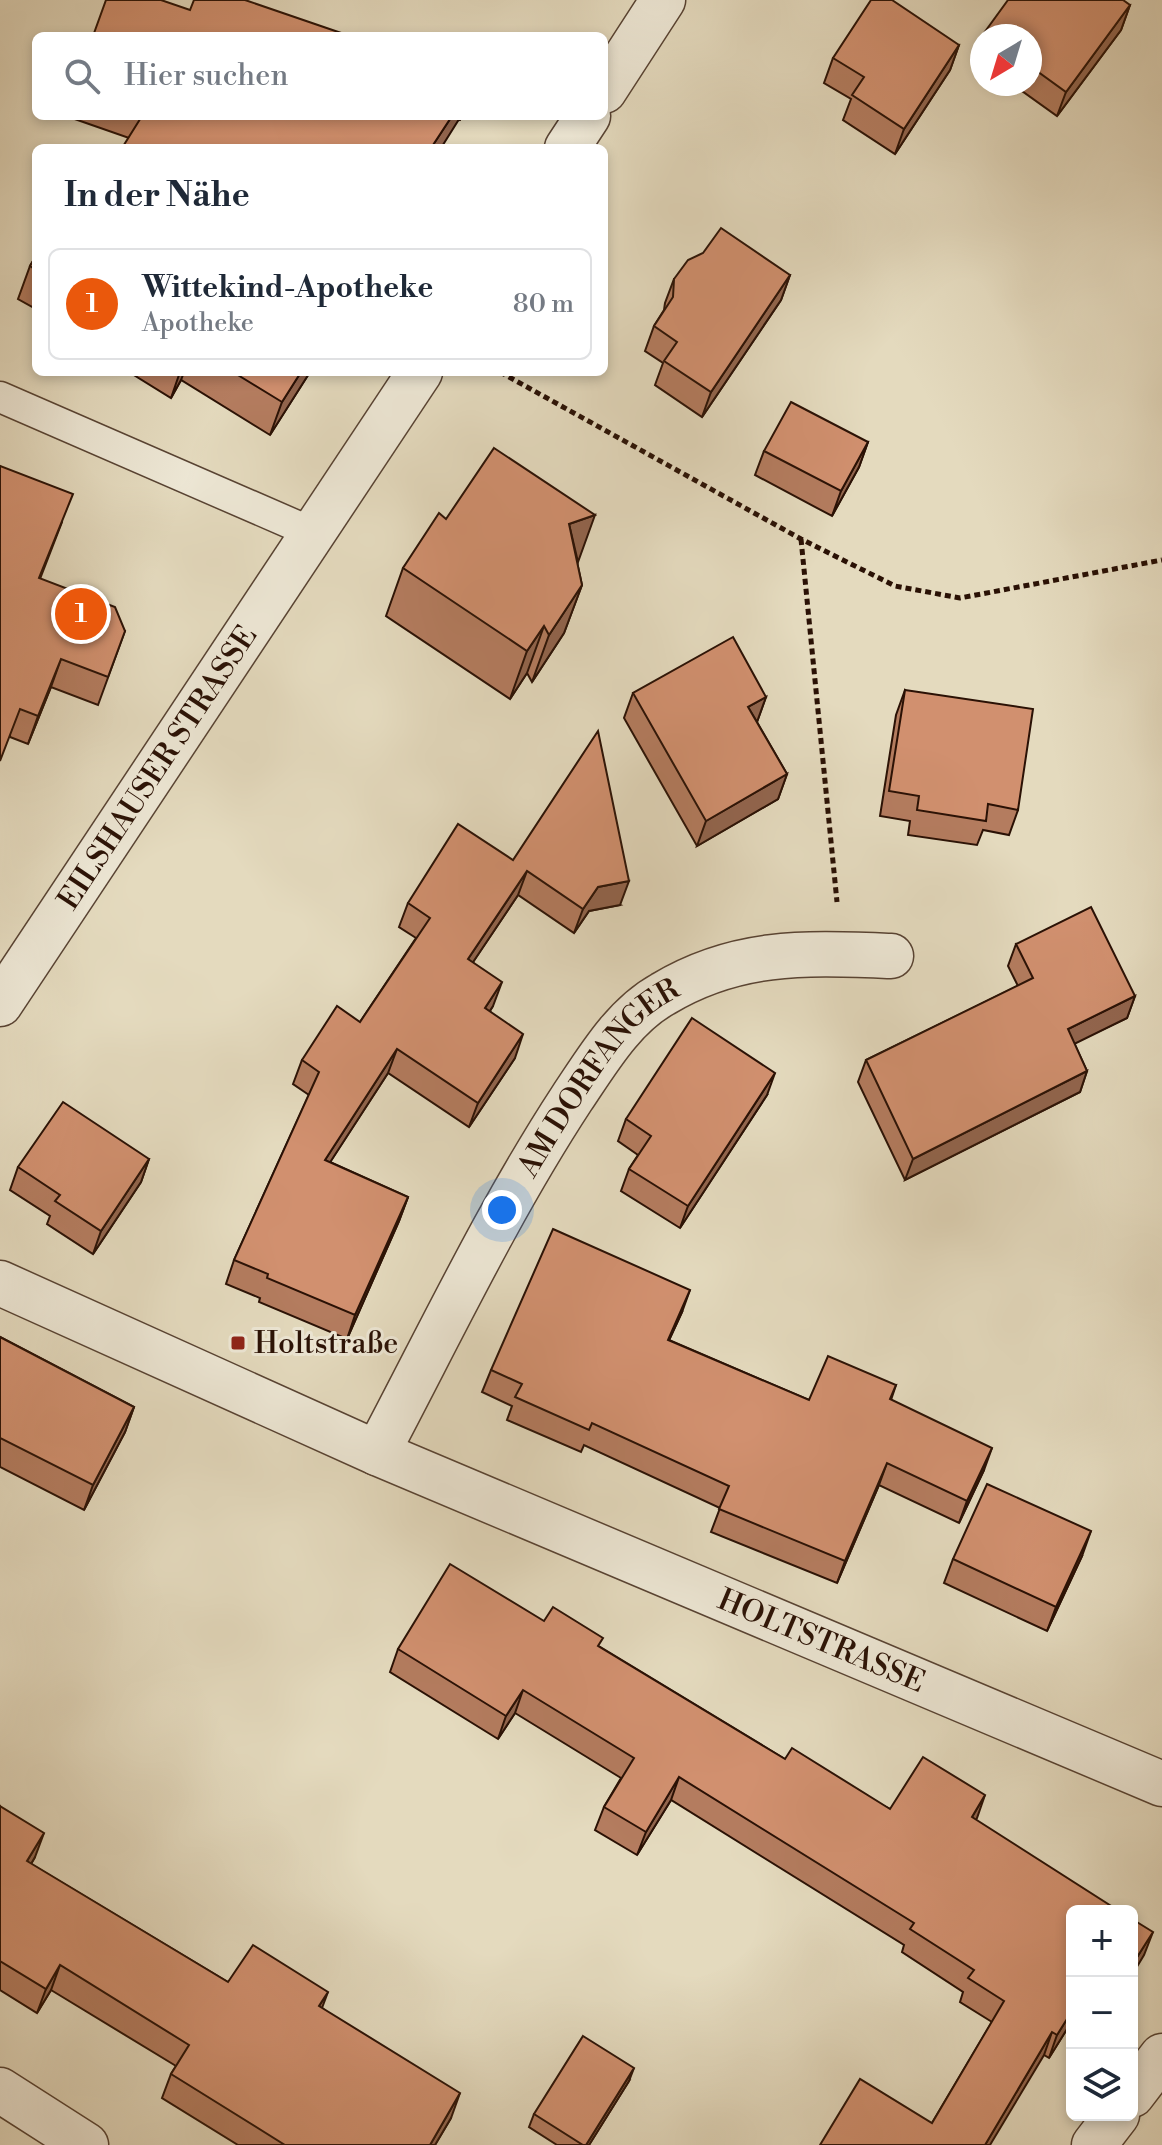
<!DOCTYPE html>
<html lang="de">
<meta charset="utf-8">
<style>
:root{--surface:#fff;--page:#f2f2f3;--text:#1f2937;--muted:#747a83;--line:#e0e1e3;--accent:#ea580c}
body{margin:0;font-family:"Libre Bodoni",serif;background:var(--page);color:var(--text)}
.controls{position:absolute;right:24px;bottom:24px;display:grid;overflow:hidden;border-radius:12px;box-shadow:0 4px 12px #0003}
.controls button{width:72px;height:72px;display:grid;place-items:center;padding:0;border:0;border-bottom:2px solid var(--line);background:var(--surface);color:var(--text);font:40px sans-serif}
.compass{position:absolute;left:970px;top:24px;width:72px;height:72px;border-radius:50%;background:var(--surface);box-shadow:0 4px 12px #0003;rotate:218deg}
.you{position:absolute;left:502px;top:1210px;width:28px;height:28px;margin:-20px;border:6px solid #fff;border-radius:50%;background:#1a73e8;box-shadow:0 0 0 12px #1a73e833}
.badge{display:grid;place-items:center;width:52px;height:52px;border-radius:50%;background:var(--accent);color:#fff;font-size:26px;font-weight:700}
.pin{position:absolute;translate:-50% -50%;border:4px solid #fff;box-shadow:0 2px 8px #0006}
.list{margin:0;padding:0;list-style:none}
h2{display:flex;justify-content:space-between;align-items:center;height:104px;margin:0;padding:0 32px;font-size:34px}
h2 small{font-size:26px;font-weight:400;color:var(--muted)}
.list li{display:grid;grid-template-columns:52px 1fr auto;gap:24px;align-items:center;box-sizing:border-box;height:112px;margin:0 16px 16px;padding:0 16px;border:2px solid var(--line);border-radius:12px}
.list b{display:block;font-size:30px;white-space:nowrap}
.list p{margin:0;font-size:26px;white-space:nowrap;color:var(--muted)}
.list em{font-size:26px;font-style:normal;color:var(--muted)}
.icon{flex:none;width:44px;height:44px;fill:none;stroke:currentColor;stroke-width:2;stroke-linecap:round;stroke-linejoin:round}
.map{position:relative;flex:none;width:1162px;height:2145px;overflow:hidden}
.search{position:absolute;background:var(--surface);box-shadow:0 4px 12px #0003;left:32px;top:32px;width:576px;height:88px;display:flex;align-items:center;gap:20px;box-sizing:border-box;padding:0 28px;border-radius:12px;color:var(--muted);font-size:30px}
.panel{position:absolute;background:var(--surface);box-shadow:0 4px 12px #0003;left:32px;top:144px;width:576px;height:232px;border-radius:12px}
.map>svg:first-child{display:block}
.lines{fill:none;stroke-linecap:round;stroke-linejoin:round}
.service-casing{stroke:#584333;stroke-width:33}
.minor-casing{stroke:#584333;stroke-width:47}
.tertiary-casing{stroke:#584333;stroke-width:47}
.path{stroke:#2a1105;stroke-width:5;stroke-dasharray:6 4;stroke-linecap:butt}
.service{stroke:#ede7d5;stroke-width:30}
.minor{stroke:#ede7d5;stroke-width:44}
.tertiary{stroke:#ede7d5;stroke-width:44}
.wall{fill:#b47c5f;stroke:#2a1105;stroke-width:2}
.shaded-wall{fill:#92654e;stroke:#2a1105;stroke-width:2}
.building{fill:#d1906f;stroke:#2a1105;stroke-width:2}
.poi-dot{fill:#8f2418;stroke:#ede7d5;stroke-width:3}
.labels{text-anchor:middle;stroke-width:6;stroke-linejoin:round;paint-order:stroke}
.street-label{font-size:30px;fill:#2a1105;stroke:#ede7d5}
.poi-label{font-size:30px;fill:#2a1105;stroke:#ede7d5;text-anchor:start}
</style>
<div class="map">
<svg width="1162" height="2145" viewBox="0 0 1162 2145">
<rect width="100%" height="100%" fill="#e4dabe"/>
<filter id="stains"><feTurbulence type="fractalNoise" baseFrequency=".0025" numOctaves="4"/><feColorMatrix values="0 0 0 0 .2 0 0 0 0 .09 0 0 0 0 .02 0 0 0 .5 -.17"/></filter>
<radialGradient id="worn" r=".72"><stop offset=".6" stop-color="#630" stop-opacity="0"/><stop offset="1" stop-color="#630" stop-opacity=".3"/></radialGradient>
<g class="lines">
<defs>
<path id="service" d="M0,397L313,533"/>
<g id="minor">
<path id="s1" d="M0,1283L377,1453L1162,1784"/>
<path id="s2" d="M377,1453C440,1334 498,1211 572,1098C597,1061 623,1016 663,994C738,949 807,953 891,956"/>
<path d="M0,2090L86,2145"/>
<path d="M1132,2095L1162,2056"/>
<path d="M1094,2145L1117,2115"/>
</g>
<g id="tertiary">
<path d="M604,91L663,0"/>
<path d="M567,148L588,116"/>
<path id="s3" d="M0,1004L420,372"/>
</g>
</defs>
<!-- service casing -->
<use href="#service" class="service-casing"/>
<!-- minor casing -->
<use href="#minor" class="minor-casing"/>
<!-- tertiary casing -->
<use href="#tertiary" class="tertiary-casing"/>
<!-- path -->
<g class="path">
<path d="M500,372L801,539L895,586L960,598L1162,560"/>
<path d="M801,539L837,902"/>
</g>
<!-- service -->
<use href="#service" class="service"/>
<!-- minor -->
<use href="#minor" class="minor"/>
<!-- tertiary -->
<use href="#tertiary" class="tertiary"/>
</g>
<!-- wall -->
<g class="wall">
<path d="M1130,5L1121,30L1057,116L1012,84H1030V36H983L984,33Z"/>
<path d="M982,39V63L975,58Z"/>
<path d="M959,45L950,70L895,154L843,120L851,99L824,83L833,58Z"/>
<path d="M66,116H461L460,120L129,138Z"/>
<path d="M36,256V309L18,299L30,266Z"/>
<path d="M790,275L781,300L702,417L655,385L663,363L645,351L654,326L664,310L665,303L674,279Z"/>
<path d="M129,372H310L270,435L181,380L171,398Z"/>
<path d="M868,442L859,467L832,516L755,475L764,451Z"/>
<path d="M0,466L62,522L40,579L125,631L98,705L51,687L28,744L10,737Z"/>
<path d="M446,519L577,562L582,585L564,633L532,682L527,673L510,699L386,616L403,568Z"/>
<path d="M905,690L1018,810L1009,835L983,830L977,845L908,835L910,821L880,816L896,715Z"/>
<path d="M633,693L766,697L757,722L787,774L778,799L697,846L624,718Z"/>
<path d="M513,860L620,905L589,911L574,933L518,895L473,962L493,1006L490,1011L515,1058L469,1127L388,1073L330,1162L408,1197L399,1221L347,1339L259,1302L260,1298L226,1284L234,1260L309,1095L293,1084L302,1060L360,1022L416,938L399,927L408,903Z"/>
<path d="M1016,944L1135,996L1127,1018L1074,1043L1087,1071L1080,1092L905,1180L858,1082L866,1060L1018,986L1008,966Z"/>
<path d="M767,1095L680,1228L621,1191L629,1169L638,1155L618,1141L626,1119Z"/>
<path d="M149,1159L141,1182L93,1254L47,1224L50,1216L10,1190L18,1167Z"/>
<path d="M682,1312L669,1340L809,1400L896,1385L891,1400L984,1470L959,1523L879,1485L837,1583L711,1532L720,1508L584,1445L581,1452L507,1420L512,1406L482,1392L491,1370Z"/>
<path d="M0,1337L134,1407L125,1432L84,1510L0,1467Z"/>
<path d="M1082,1556L1047,1631L944,1583L953,1559Z"/>
<path d="M544,1621L600,1647L785,1759L890,1809L976,1820L1072,2021L1049,2058L1044,2055L932,2123L992,2022L960,2002L963,1992L902,1952L904,1945L671,1800L637,1855L595,1830L604,1807L621,1778L515,1713L498,1739L390,1672L398,1649Z"/>
<path d="M0,1806L35,1857L31,1864L228,1982L322,2008L451,2118L435,2145H238L162,2098L171,2074L176,2066L51,1990L37,2013L0,1990Z"/>
<path d="M629,2081L589,2145H557L529,2127L534,2114Z"/>
</g>
<!-- shaded-wall -->
<g class="shaded-wall">
<path d="M1130,5L1121,30L1057,116L1066,92Z"/>
<path d="M959,45L950,70L895,154L904,129Z"/>
<path d="M452,116H461L441,148H431Z"/>
<path d="M790,275L781,300L702,417L711,392Z"/>
<path d="M180,372H184L181,380L171,398Z"/>
<path d="M301,372H310L270,435L282,402Z"/>
<path d="M868,442L859,467L832,516L841,491Z"/>
<path d="M595,515L578,562L569,524Z"/>
<path d="M582,585L564,633L532,682L549,635Z"/>
<path d="M544,626L527,673L510,699L527,651Z"/>
<path d="M61,659L51,687L28,744L38,716Z"/>
<path d="M766,697L757,722L748,707Z"/>
<path d="M787,774L778,799L697,846L706,821Z"/>
<path d="M527,871L518,895L459,983L468,959Z"/>
<path d="M629,881L620,905L589,911L574,933L583,909L598,887Z"/>
<path d="M502,982L493,1006L476,1032L485,1008Z"/>
<path d="M1135,996L1127,1018L1060,1051L1068,1029Z"/>
<path d="M523,1034L515,1058L469,1127L478,1103Z"/>
<path d="M397,1049L388,1073L316,1184L325,1160Z"/>
<path d="M1087,1071L1080,1092L905,1180L913,1159Z"/>
<path d="M775,1073L767,1095L680,1228L688,1206Z"/>
<path d="M149,1159L141,1182L93,1254L101,1231Z"/>
<path d="M408,1197L399,1221L347,1339L355,1315Z"/>
<path d="M690,1290L682,1312L659,1362L668,1340Z"/>
<path d="M134,1407L125,1432L84,1510L93,1485Z"/>
<path d="M992,1448L984,1470L959,1523L967,1501Z"/>
<path d="M887,1463L879,1485L837,1583L845,1561Z"/>
<path d="M1091,1531L1082,1556L1047,1631L1056,1607Z"/>
<path d="M523,1690L515,1713L498,1739L506,1716Z"/>
<path d="M679,1777L671,1800L637,1855L646,1832Z"/>
<path d="M985,1795L977,1818L963,1840L972,1817Z"/>
<path d="M44,1833L35,1857L18,1886L27,1861Z"/>
<path d="M1153,1932L1144,1955L1132,1975V1965Z"/>
<path d="M60,1965L51,1990L37,2013L46,1989Z"/>
<path d="M328,1992L319,2016V2006Z"/>
<path d="M1072,2011V2021L1049,2058L1057,2035Z"/>
<path d="M1052,2032L1044,2055L990,2145H985Z"/>
<path d="M634,2068L629,2081L589,2145H586Z"/>
<path d="M460,2093L451,2118L435,2145H430Z"/>
</g>
<!-- building -->
<g class="building">
<path d="M106,0H161L190,10L194,0H245L350,36H93Z"/>
<path d="M871,0H892L959,45L904,129L852,95L864,77L833,58Z"/>
<path d="M1008,0H1123L1130,5L1066,92L1030,66V36H988L984,33Z"/>
<path d="M142,116H452L431,148H122Z"/>
<path d="M721,228L790,275L711,392L664,361L677,342L654,326L673,297L674,279L688,260L703,253Z"/>
<path d="M36,256V270L30,266Z"/>
<path d="M233,372H301L282,402Z"/>
<path d="M791,402L868,442L841,491L764,451Z"/>
<path d="M494,448L595,515L569,524L582,585L549,635L544,626L527,651L403,568L439,513L446,519Z"/>
<path d="M0,466L73,494L39,578L115,607L125,631L108,677L61,659L38,716L20,709L0,761Z"/>
<path d="M733,637L766,697L748,707L787,774L706,821L633,693Z"/>
<path d="M905,690L1033,709L1018,810L988,804L986,821L917,810L919,796L889,791Z"/>
<path d="M598,731L629,881L598,887L583,909L527,871L468,959L502,982L485,1008L523,1034L478,1103L397,1049L325,1160L408,1197L355,1315L267,1278L268,1274L234,1260L319,1072L302,1060L337,1006L360,1022L430,918L408,903L458,824L513,860Z"/>
<path d="M1091,907L1135,996L1068,1029L1087,1071L913,1159L866,1060L1033,978L1016,944Z"/>
<path d="M692,1018L775,1073L688,1206L629,1169L651,1136L626,1119Z"/>
<path d="M63,1102L149,1159L101,1231L55,1201L60,1195L18,1167Z"/>
<path d="M553,1229L690,1290L668,1340L809,1400L828,1356L896,1385L890,1399L992,1448L967,1501L887,1463L845,1561L719,1509L729,1486L592,1423L589,1430L515,1397L522,1384L491,1370Z"/>
<path d="M0,1337L134,1407L93,1485L0,1438Z"/>
<path d="M987,1484L1091,1531L1056,1607L953,1559Z"/>
<path d="M450,1564L544,1621L553,1607L603,1638L598,1646L785,1759L792,1748L890,1809L923,1757L985,1795L972,1817L1119,1911H1072V2011L1057,2035L1052,2032L985,2145H820L860,2079L932,2123L1004,2001L968,1978L974,1970L910,1929L914,1923L679,1777L646,1832L604,1807L634,1758L523,1690L506,1716L398,1649Z"/>
<path d="M0,1806L44,1833L27,1861L228,1982L253,1945L328,1992L319,2006L460,2093L430,2145H285L171,2074L189,2045L60,1965L46,1989L0,1961Z"/>
<path d="M1132,1919L1153,1932L1132,1965Z"/>
<path d="M583,2036L634,2068L586,2145H583L534,2114Z"/>
</g>
<!-- markers -->
<rect class="poi-dot" x="230" y="1335" width="16" height="16" rx="4"/>
<g class="labels">
<!-- street labels -->
<g class="street-label">
<text dy="10" stroke="none"><textPath href="#s3" startOffset="284">EILSHAUSER STRASSE</textPath></text>
<text dy="10" stroke="none"><textPath href="#s2" startOffset="438">AM DORFANGER</textPath></text>
<text dy="10" stroke="none"><textPath href="#s1" startOffset="896">HOLTSTRASSE</textPath></text>
</g>
<!-- poi labels -->
<g class="poi-label">
<text x="254" y="1353">Holtstraße</text>
</g>
</g>
<rect width="100%" height="100%" filter="url(#stains)"/>
<rect width="100%" height="100%" fill="url(#worn)"/>
</svg>
<div class="controls">
<button>+</button>
<button>−</button>
<button><svg class="icon" aria-label="layers" viewBox="0 0 24 24"><path d="M12 4l9 5-9 5-9-5zM3 14l9 5 9-5"/></svg></button>
</div>
<svg class="compass" viewBox="-18 -18 36 36"><path d="M0-13l5 13h-10z" fill="#e53935"/><path d="M0 13l5-13h-10z" fill="#747a83"/></svg>
<div class="you"></div>
<div class="pin badge" style="left:81px;top:614px">1</div>
<div class="search"><svg class="icon" aria-label="search" viewBox="0 0 24 24"><circle cx="10" cy="10" r="6"/><path d="M15 15l6 6"/></svg>Hier suchen</div>
<section class="panel">
<h2>In der Nähe<small></small></h2>
<ul class="list">
<li><span class="badge">1</span><div><b>Wittekind-Apotheke</b><p>Apotheke</p></div><em>80 m</em></li>
</ul>
</section>
</div>
